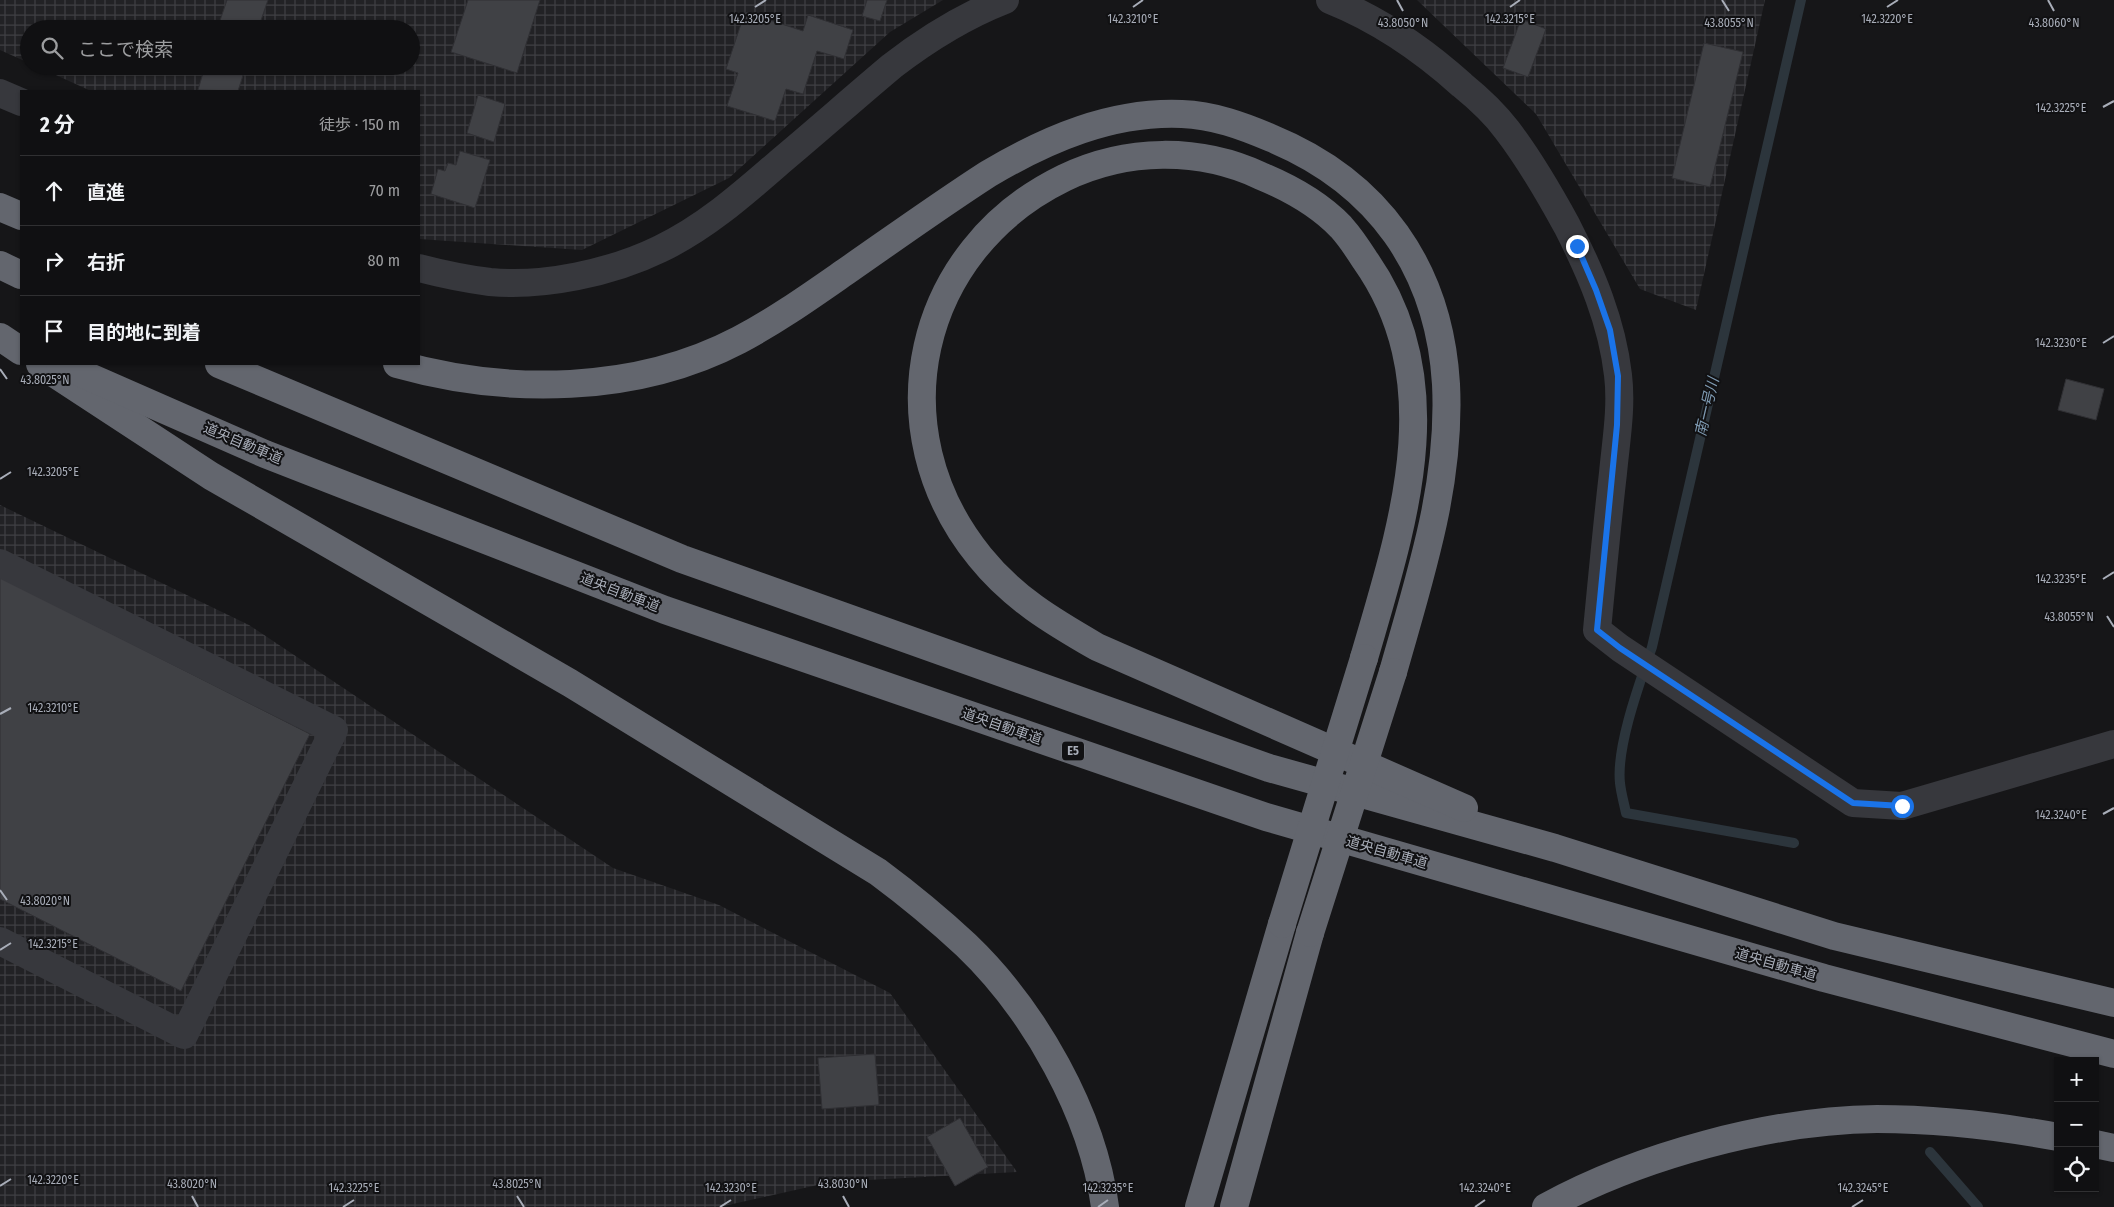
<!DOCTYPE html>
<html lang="ja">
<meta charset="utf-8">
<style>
:root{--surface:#101012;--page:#1e1e20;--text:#f1f3f6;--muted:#9c9d9f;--line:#303032}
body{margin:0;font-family:"Fira Sans Condensed","Noto Sans JP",sans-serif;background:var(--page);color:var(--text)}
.controls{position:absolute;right:15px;bottom:15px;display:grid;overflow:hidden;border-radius:0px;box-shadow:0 1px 4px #0004}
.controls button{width:45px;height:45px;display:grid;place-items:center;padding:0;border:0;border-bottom:1px solid var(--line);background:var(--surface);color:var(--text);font:25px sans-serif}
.stop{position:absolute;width:15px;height:15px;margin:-11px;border:4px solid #1a73e8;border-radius:50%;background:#fff}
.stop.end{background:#1a73e8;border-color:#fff;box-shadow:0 1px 5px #0008}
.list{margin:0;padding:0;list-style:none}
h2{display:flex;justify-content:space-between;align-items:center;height:65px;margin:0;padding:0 20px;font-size:21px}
h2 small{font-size:16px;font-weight:400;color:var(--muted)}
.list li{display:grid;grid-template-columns:32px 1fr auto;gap:15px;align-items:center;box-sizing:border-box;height:70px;padding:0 20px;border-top:1px solid var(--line)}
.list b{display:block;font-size:19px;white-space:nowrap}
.list em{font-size:16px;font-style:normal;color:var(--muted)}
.icon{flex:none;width:28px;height:28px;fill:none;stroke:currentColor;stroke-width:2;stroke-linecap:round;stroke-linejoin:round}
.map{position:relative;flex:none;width:2114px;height:1207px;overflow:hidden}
.search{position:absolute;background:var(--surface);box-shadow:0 1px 4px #0004;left:20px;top:20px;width:400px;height:55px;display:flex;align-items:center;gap:12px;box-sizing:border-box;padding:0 18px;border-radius:28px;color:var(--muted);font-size:19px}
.panel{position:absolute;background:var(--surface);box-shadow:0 1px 4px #0004;left:20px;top:90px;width:400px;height:275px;border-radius:0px}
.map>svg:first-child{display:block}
.industrial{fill:url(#industrial-grid)}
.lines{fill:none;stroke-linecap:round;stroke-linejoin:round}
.stream{stroke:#2c353c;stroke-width:10}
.building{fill:#404145;stroke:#303034}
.minor{stroke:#37383d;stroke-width:28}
.highway{stroke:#63666e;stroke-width:28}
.highway-bridge{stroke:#63666e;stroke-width:28}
.route{stroke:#1a73e8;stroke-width:6}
.ticks{fill:none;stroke:#a8adb8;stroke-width:2}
.labels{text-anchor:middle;stroke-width:4;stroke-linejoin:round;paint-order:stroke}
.shield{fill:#111113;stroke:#7b7e86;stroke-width:1}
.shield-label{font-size:12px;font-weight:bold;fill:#a8adb8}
.street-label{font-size:14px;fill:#a8adb8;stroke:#111113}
.water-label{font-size:15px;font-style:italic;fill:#7f9bb3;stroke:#111113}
.ticks-label{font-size:12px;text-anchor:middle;fill:#a8adb8;stroke:#111113;stroke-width:4;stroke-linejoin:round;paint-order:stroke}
</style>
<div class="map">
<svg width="2114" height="1207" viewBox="0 0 2114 1207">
<defs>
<pattern id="industrial-grid" width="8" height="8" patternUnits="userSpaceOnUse" patternTransform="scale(1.25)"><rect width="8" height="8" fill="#222225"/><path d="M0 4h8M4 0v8" fill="none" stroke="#3f3f43"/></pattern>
</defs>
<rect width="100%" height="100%" fill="#161618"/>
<!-- industrial -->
<g class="industrial">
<path d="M0,0H943L890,32L729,178L582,250L419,239V91H91L36,66H411V29H29V63L0,50Z"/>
<path d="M1417,0H1765L1696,310L1640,289L1536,114Z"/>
<path d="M0,505L249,625L613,868L719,905L890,993L1017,1172L831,1182L719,1207H0Z"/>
</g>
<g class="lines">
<!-- stream -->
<g class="stream">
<path d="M1794,843L1626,813C1624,803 1621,793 1620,783C1616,747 1640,682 1652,647L1801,0"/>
<path d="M1930,1152L1978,1207"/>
</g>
</g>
<!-- building -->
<g class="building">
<path d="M227,0H268L258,29H217Z"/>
<path d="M468,0H540L517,73L451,52Z"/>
<path d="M867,0H887L880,21L862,16Z"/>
<path d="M745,12L803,31L808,15L853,30L844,59L817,51L803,94L786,89L775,121L727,106L738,73L726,69Z"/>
<path d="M1521,19L1546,29L1528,77L1503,68Z"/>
<path d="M1704,43L1743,52L1710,187L1672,178Z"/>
<path d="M205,66H246L238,91L198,90Z"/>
<path d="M478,95L505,104L494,142L467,133Z"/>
<path d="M460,151L490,160L475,208L431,194L438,169L445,171L448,163L456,165Z"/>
<path d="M2066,379L2104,389L2096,420L2058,410Z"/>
<path d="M0,577L310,734L181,991L0,899Z"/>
<path d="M875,1054L879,1105L822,1109L818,1058Z"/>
<path d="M960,1118L988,1167L955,1186L927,1137Z"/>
</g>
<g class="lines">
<!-- minor -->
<g class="minor">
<path d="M1330,0C1380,20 1422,49 1462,85C1478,98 1495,114 1507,130C1530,160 1549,193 1567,226C1591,273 1612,322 1618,375C1622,407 1616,441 1613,473C1607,525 1602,578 1597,630L1620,648L1853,803L1902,806L2114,744"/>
<path d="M0,93L21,102"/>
<path d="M419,268C442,274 466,279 490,282C543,287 611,273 660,249C706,227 744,193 782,160C819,129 855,97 892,66C927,39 964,16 1005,0"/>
<path d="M0,563L334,730L184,1035L0,941"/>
</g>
<!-- highway -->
<g class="highway">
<path d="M0,207L21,216"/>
<path d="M0,265L21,275"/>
<path d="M0,337L21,351"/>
<path d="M40,364L211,476L570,683L878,872C909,895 938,919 966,945C1034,1010 1093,1114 1105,1207"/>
<path d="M60,364L265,454L665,610L1266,817L1824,978L2114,1054"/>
<path d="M219,364L682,559L1269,768L1555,848L1834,936L2114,1003"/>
<path d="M397,364C507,395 636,394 739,340C777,320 812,295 848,270C894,238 940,205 988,174C1047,139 1112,111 1182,114C1213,115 1243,126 1271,138C1378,182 1439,268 1446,384C1451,485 1420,576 1393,672"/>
<path d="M1364,658C1402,527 1452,383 1365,260C1358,249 1350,237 1341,227C1319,204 1290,188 1261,176C1199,147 1126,148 1064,178C916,250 876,429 980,557C1013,598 1052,621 1097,647L1464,808"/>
<path d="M2095,1144L2114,1148"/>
<path d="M1199,1207L1282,924"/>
<path d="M1234,1207L1310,933"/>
<path d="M1546,1207C1639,1156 1771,1120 1877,1119C1938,1119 1998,1126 2058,1137"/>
</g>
<!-- highway-bridge -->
<g class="highway-bridge">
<path d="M1282,924L1364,658"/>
<path d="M1310,933L1393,672"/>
</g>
</g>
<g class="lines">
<!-- route -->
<path class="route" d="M1577,246L1596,290L1610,330L1618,376L1617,425L1597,630L1620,648L1853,803L1902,806"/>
</g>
<!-- ticks -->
<path class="ticks" d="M1397,0L1403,11M1722,0L1729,11M2048,0L2054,11M755,7L766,0M1133,7L1143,0M1510,7L1520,0M1887,7L1898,0M2103,107L2114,101M2103,343L2114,336M0,369L7,379M0,479L11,472M2103,579L2114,572M2107,616L2114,627M0,714L11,708M2103,814L2114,808M0,890L7,900M0,950L11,943M0,1186L11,1179M192,1196L198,1207M517,1196L524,1207M843,1196L849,1207M343,1207L354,1200M720,1207L731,1200M1098,1207L1108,1200M1475,1207L1485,1200M1852,1207L1863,1200"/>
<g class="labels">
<!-- shield labels -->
<rect class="shield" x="1062" y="741.5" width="22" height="19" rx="4"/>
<g class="shield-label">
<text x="1073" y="755">E5</text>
</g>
<!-- street labels -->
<g class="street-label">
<text transform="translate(243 443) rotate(23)" y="5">道央自動車道</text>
<text transform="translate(620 592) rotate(21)" y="5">道央自動車道</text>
<text transform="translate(1002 726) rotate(19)" y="5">道央自動車道</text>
<text transform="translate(1387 852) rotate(16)" y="5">道央自動車道</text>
<text transform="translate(1776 964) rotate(16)" y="5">道央自動車道</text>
</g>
<!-- water labels -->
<g class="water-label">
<text transform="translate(1707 407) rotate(-77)" y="5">南一号川</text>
</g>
</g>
<g class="ticks-label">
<text x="755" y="23">142.3205°E</text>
<text x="1133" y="23">142.3210°E</text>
<text x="1510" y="23">142.3215°E</text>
<text x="1887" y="23">142.3220°E</text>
<text x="2054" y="27">43.8060°N</text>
<text x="1403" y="27">43.8050°N</text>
<text x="1729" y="27">43.8055°N</text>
<text x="2061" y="112">142.3225°E</text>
<text x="2061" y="347">142.3230°E</text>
<text x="45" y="384">43.8025°N</text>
<text x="53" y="476">142.3205°E</text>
<text x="2061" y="583">142.3235°E</text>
<text x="2069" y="621">43.8055°N</text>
<text x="53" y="712">142.3210°E</text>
<text x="2061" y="819">142.3240°E</text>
<text x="45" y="905">43.8020°N</text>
<text x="53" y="948">142.3215°E</text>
<text x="53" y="1184">142.3220°E</text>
<text x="192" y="1188">43.8020°N</text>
<text x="517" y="1188">43.8025°N</text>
<text x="843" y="1188">43.8030°N</text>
<text x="354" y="1192">142.3225°E</text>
<text x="731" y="1192">142.3230°E</text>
<text x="1108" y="1192">142.3235°E</text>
<text x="1485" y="1192">142.3240°E</text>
<text x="1863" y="1192">142.3245°E</text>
</g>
</svg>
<div class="controls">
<button>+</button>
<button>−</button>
<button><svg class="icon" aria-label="locate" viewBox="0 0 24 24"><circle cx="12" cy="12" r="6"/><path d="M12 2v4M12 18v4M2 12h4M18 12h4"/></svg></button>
</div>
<div class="stop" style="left:1902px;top:806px"></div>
<div class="stop end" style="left:1577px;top:246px"></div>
<div class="search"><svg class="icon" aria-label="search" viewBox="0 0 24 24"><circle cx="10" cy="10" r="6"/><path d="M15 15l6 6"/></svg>ここで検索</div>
<section class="panel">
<h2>2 分<small>徒歩 · 150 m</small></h2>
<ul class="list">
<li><svg class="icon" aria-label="ahead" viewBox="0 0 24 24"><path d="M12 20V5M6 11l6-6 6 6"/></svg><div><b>直進</b></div><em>70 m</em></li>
<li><svg class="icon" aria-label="right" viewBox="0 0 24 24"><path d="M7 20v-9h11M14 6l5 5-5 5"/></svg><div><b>右折</b></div><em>80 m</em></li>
<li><svg class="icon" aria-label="arrive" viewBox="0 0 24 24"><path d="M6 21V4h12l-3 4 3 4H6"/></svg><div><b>目的地に到着</b></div></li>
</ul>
</section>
</div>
